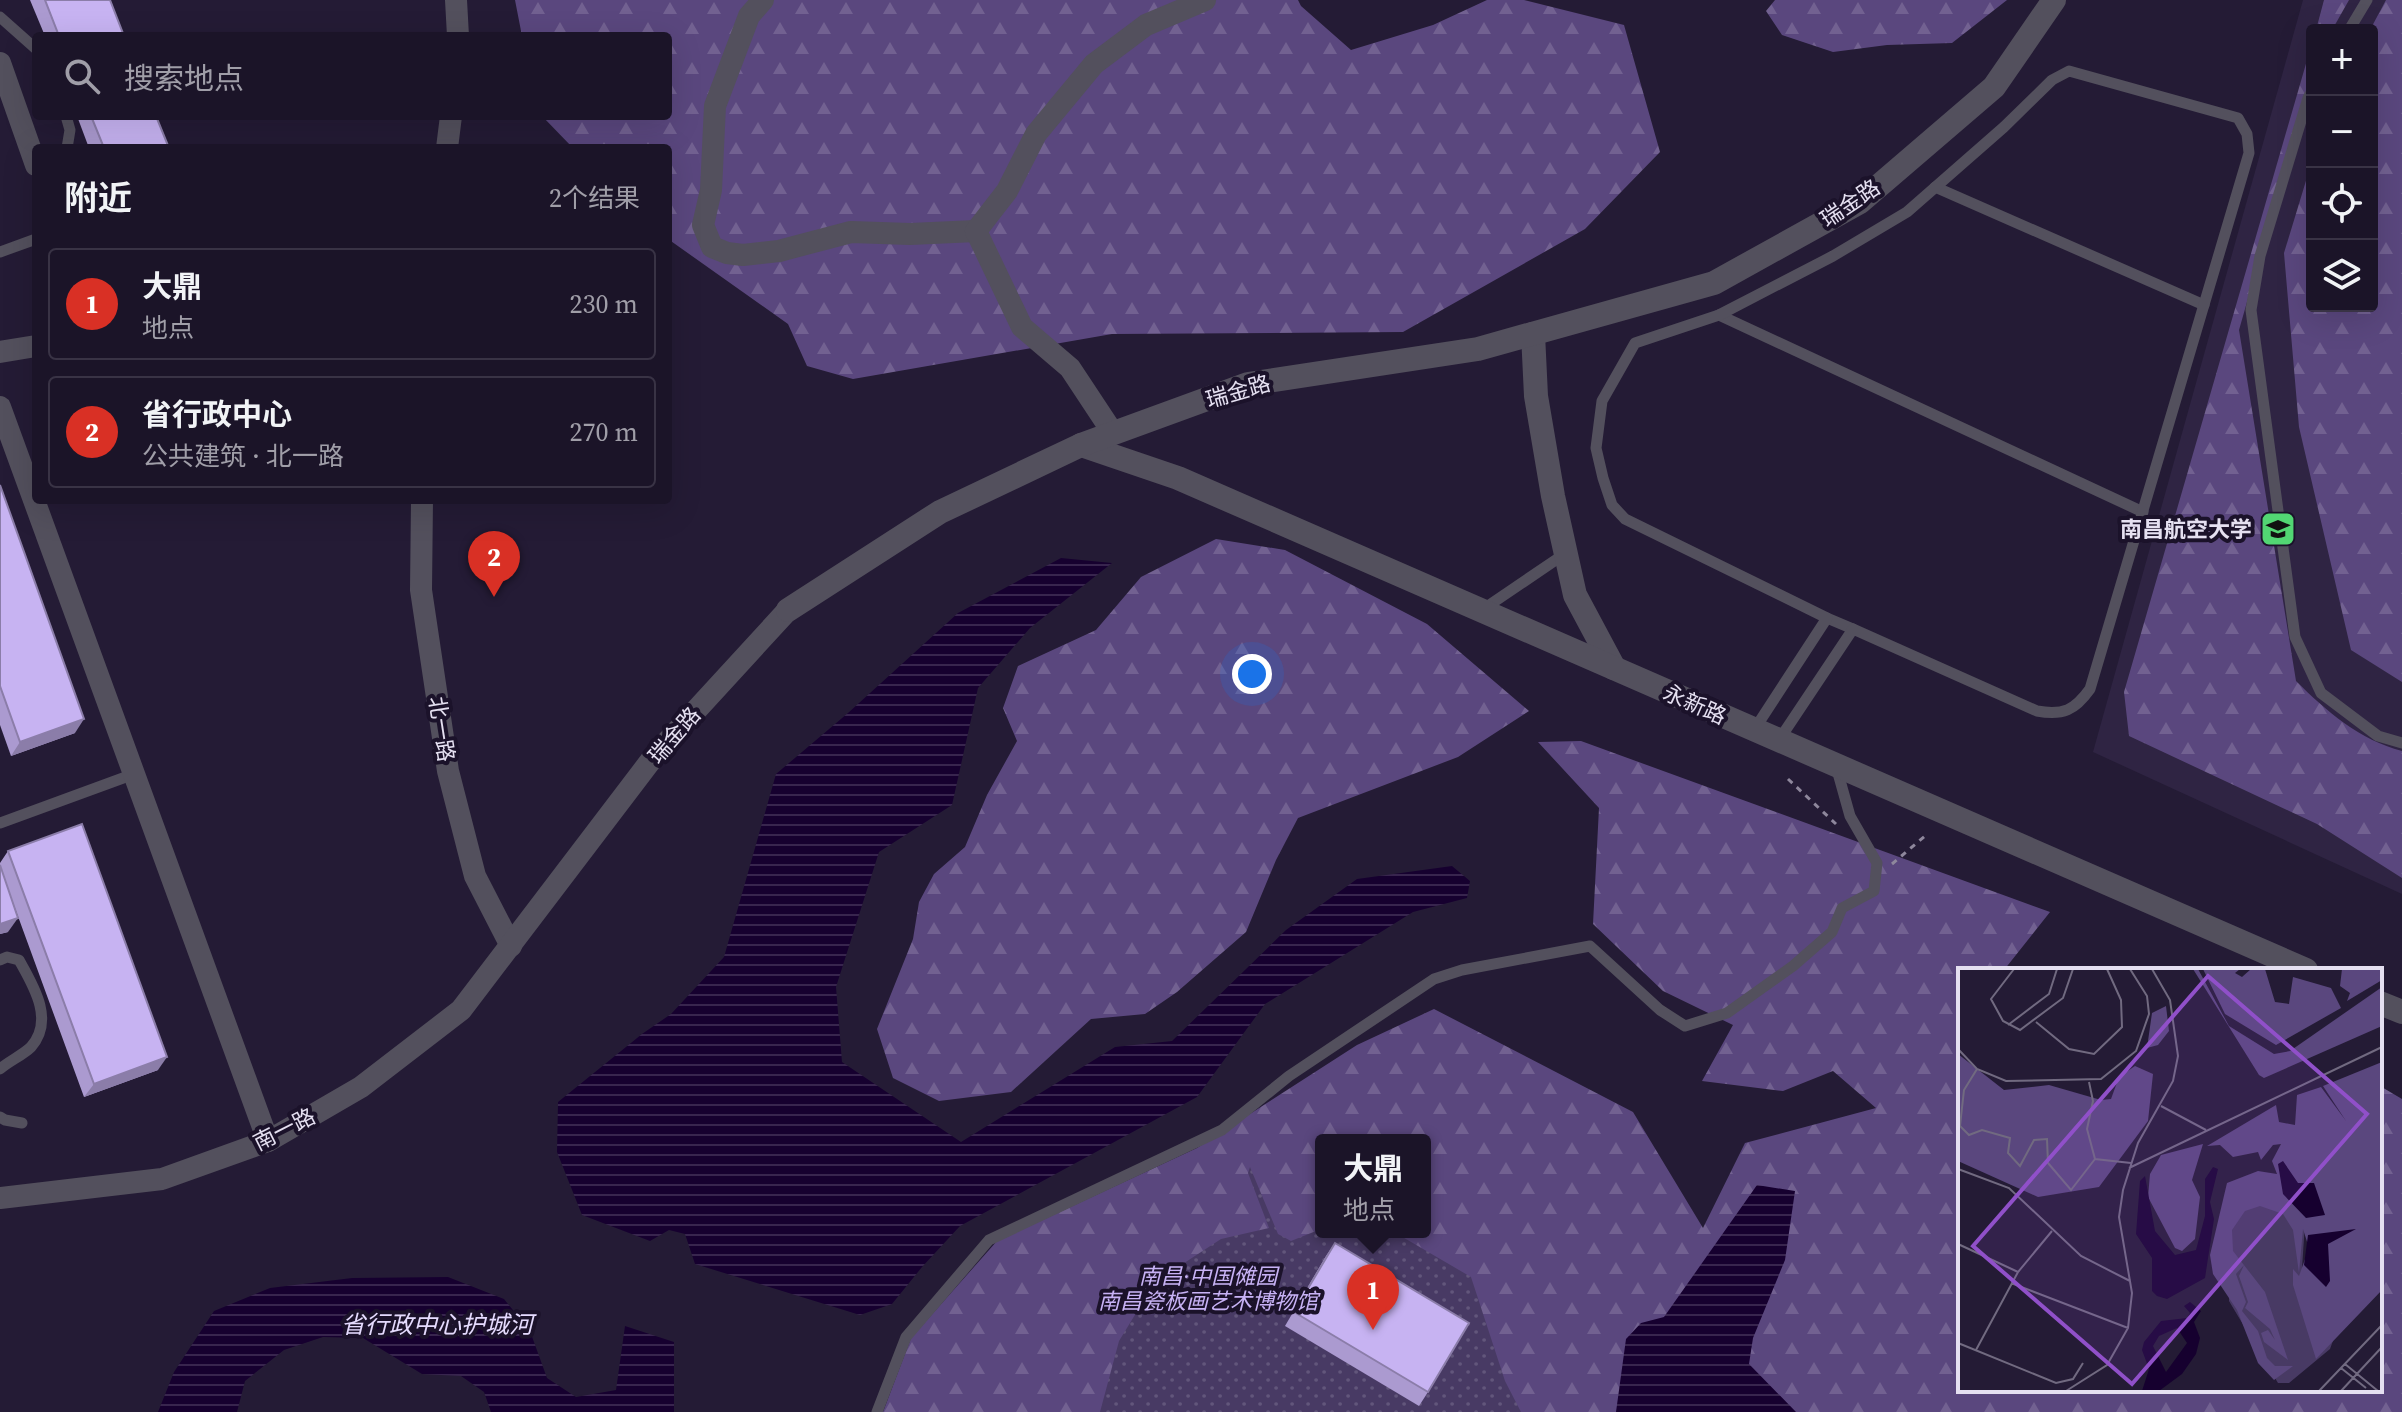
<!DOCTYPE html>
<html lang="zh">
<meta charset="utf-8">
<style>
:root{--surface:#1b1428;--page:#282134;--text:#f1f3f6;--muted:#a09ea8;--line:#393345;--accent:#d93025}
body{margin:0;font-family:"Source Serif 4","Noto Sans SC",serif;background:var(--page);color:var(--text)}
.controls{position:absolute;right:24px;top:24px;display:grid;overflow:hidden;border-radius:8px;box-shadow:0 8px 32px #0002}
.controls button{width:72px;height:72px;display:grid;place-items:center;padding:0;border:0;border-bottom:2px solid var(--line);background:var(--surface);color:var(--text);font:40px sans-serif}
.you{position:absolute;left:1252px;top:674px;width:28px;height:28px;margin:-20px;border:6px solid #fff;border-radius:50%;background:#1a73e8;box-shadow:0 0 0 12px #1a73e833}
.badge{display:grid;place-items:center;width:52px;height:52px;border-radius:50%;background:var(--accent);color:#fff;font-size:26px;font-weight:700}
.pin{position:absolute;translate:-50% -66px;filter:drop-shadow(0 2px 4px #0008)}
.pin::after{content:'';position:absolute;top:42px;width:28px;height:24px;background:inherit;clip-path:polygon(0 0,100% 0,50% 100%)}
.popup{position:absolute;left:1315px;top:1134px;width:116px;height:104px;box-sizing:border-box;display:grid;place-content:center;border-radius:8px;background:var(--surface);filter:drop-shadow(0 2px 6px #0005);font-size:26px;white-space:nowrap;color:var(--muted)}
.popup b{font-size:30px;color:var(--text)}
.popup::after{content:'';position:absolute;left:50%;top:100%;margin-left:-16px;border:16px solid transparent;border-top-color:var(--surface)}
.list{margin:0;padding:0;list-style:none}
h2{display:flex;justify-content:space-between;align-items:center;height:104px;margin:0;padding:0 32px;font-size:34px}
h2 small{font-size:26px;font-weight:400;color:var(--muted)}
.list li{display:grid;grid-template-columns:52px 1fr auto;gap:24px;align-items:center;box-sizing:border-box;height:112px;margin:0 16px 16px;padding:0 16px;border:2px solid var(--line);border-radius:8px}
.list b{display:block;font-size:30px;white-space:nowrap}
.list p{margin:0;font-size:26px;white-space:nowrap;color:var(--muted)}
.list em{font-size:26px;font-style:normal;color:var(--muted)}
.icon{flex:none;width:44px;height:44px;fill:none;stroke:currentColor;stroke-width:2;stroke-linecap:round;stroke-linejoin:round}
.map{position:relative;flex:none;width:2402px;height:1412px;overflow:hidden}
.search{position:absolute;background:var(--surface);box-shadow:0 8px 32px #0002;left:32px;top:32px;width:640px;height:88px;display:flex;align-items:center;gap:20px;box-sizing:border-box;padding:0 28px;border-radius:8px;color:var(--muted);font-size:30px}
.panel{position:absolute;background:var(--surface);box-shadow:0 8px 32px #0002;left:32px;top:144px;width:640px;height:360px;border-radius:8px}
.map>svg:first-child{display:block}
.built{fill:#2f2443;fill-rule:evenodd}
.grass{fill:url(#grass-dots);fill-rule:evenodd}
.forest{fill:url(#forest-firs)}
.water{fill:url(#water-rules)}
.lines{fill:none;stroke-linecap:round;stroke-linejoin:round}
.path{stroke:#8e879c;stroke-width:3;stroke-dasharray:6 6;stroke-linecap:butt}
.service{stroke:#53505d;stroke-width:11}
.minor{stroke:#53505d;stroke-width:22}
.tertiary{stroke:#53505d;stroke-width:24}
.wall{fill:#ab9ad0}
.shaded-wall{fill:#8b7da9}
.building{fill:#c7b3f2;stroke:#8b7da9;stroke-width:2}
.labels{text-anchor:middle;stroke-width:8;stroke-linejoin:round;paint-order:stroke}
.street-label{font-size:22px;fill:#e5e0f1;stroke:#1b122a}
.poi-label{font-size:22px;font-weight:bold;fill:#e5e0f1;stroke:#1b122a;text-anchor:end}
.park-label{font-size:22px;font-style:italic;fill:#c7b2f5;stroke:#1b122a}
.water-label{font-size:24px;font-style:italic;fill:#e5dbfe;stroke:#1b122a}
.inset-road{fill:none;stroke:#716a80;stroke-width:2}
.view{fill:#9050c9;fill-opacity:0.15;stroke:#9050c9;stroke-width:4}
.inset-edge{fill:none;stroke:#e5e0f1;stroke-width:4}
</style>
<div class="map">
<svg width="2402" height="1412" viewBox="0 0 2402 1412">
<defs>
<pattern id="grass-dots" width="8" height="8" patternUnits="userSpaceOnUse" patternTransform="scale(2)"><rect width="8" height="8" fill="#483a64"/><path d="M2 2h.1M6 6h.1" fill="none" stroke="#62567b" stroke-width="1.8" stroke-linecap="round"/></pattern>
<pattern id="forest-firs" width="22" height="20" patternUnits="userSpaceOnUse" patternTransform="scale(2)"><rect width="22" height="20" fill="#5a477e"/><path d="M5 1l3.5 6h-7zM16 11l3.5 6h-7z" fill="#726191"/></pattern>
<pattern id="water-rules" width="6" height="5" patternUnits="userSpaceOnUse" patternTransform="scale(2)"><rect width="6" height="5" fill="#16002f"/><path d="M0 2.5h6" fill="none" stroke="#38254e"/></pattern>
</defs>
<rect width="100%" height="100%" fill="#241b35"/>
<!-- built -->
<path class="built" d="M2303,0H2402V894L2093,752ZM2312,30H2372V306H2312Z"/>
<!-- grass -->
<path class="grass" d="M1436,1039L1618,1412H913L997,1248ZM1321,1140H1425V1232H1321Z"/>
<!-- forest -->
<g class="forest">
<path d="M515,0H1298L1301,6L1351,50L1433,25L1487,0H1524L1624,25L1660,152L1585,229L1403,332L1112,334L853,379L807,366L788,324L668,239V148H573L542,116H668V36H522Z"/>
<path d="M1775,0H2007L1952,43L1887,45L1833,52L1782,35L1766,11Z"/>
<path d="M2324,0H2349L2332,30H2316Z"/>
<path d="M2386,0H2402V682L2351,650L2299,427L2284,253L2312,161V306H2372V30H2370Z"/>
<path d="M2312,43V74L2239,330L2296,681C2326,711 2360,740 2402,751V878L2317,824L2129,736L2124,692Z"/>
<path d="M1216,539L1285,550L1427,624L1529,711L1458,757L1298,818L1276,860L1246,932L1177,992L1145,1014L1091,1019L1011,1092L939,1101L893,1078L877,1029L913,939L919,902L934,874L965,847L987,795L1017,741L1003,708L1018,666L1096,630L1141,577Z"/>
<path d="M1581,741L2050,912L2004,970H1960V1390H2380V1086L2402,1099V1412H1521L1505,1381L1471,1277L1394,1232H1425V1140H1321V1229L1291,1241L1278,1234L1250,1167L1248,1173L1269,1228L1221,1239L1155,1282L1119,1341L1100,1412H883L911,1338L997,1241L1197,1148L1357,1045L1434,1009L1633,1112L1703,1228L1745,1143L1876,1108L1833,1071L1783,1091L1702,1081L1733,1025L1663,991L1593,924L1599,808L1538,742Z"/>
</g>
<!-- water -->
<g class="water">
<path d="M1061,558L1112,563L1030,628L978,688L952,805L879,852L836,987L842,1062L961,1142L1115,1047L1172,1041L1286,930L1357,879L1452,866L1470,881L1467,898L1413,912L1265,1004L1197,1097L960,1226L922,1267L892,1304L860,1315L695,1264L685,1234L669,1230L650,1241L582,1215L557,1152L558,1102L642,1034L671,1014L724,957L776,774L848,713L958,613Z"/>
<path d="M1757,1185L1795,1191L1785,1260L1753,1338L1749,1364L1796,1412H1616L1626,1339L1641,1323L1664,1317Z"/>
<path d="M448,1277L504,1299L530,1331L547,1378L576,1397L616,1390L625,1326L674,1342V1412H491L484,1392L461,1376L422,1374L363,1338L323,1337L284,1350L245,1381L237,1412H158L174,1372L214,1311L270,1288L352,1278Z"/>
</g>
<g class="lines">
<!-- path -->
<g class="path">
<path d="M1788,779L1836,824"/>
<path d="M1892,864L1925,836"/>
</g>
<!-- service -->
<g class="service">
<path d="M0,17L36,49"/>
<path d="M2349,30L2367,0"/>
<path d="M2312,91L2308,98L2260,256L2251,310L2295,637L2321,693L2378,736L2402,743"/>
<path d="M66,116L70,130L67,148"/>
<path d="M1935,187L2204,305"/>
<path d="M0,252L36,239"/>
<path d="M1719,315L2143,512"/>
<path d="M1482,610L1566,553"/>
<path d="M1827,618L1853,629"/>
<path d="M1754,730L1827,618L1625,519L1612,505L1603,478L1596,448L1602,401L1635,343L1719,315L1833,256L1907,212L2004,127L2052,80L2069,71L2238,118L2247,134L2249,153L2090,689C2075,710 2063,716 2037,711L1853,629L1779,740"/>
<path d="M0,823L134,774"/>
<path d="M0,960L7,957L19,960C33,985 55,1020 31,1047C23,1055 9,1061 0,1069"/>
<path d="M0,1117L5,1120L22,1123"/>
<path d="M877,1412L906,1337L989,1240L1222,1130L1289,1076L1434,979L1462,970L1590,946L1660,1010L1685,1026L1727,1013L1793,966L1832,932L1842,908L1874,891L1877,863L1850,816L1836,766"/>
</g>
<!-- minor -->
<g class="minor">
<path d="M456,0L458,36"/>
<path d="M763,0L749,16L715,106L711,190L703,225L712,247L727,253L743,255L779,251L851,232L910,234L976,231"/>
<path d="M0,63L36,165"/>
<path d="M447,148L451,116"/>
<path d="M0,352L36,346"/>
<path d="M0,407L268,1141"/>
<path d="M1113,433L1070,368L1022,327L976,231L1007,191L1036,134L1094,64L1146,25L1205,0"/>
<path d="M422,500L421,590L448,771L475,876L511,946"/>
<path d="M0,1198L162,1179L268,1141L361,1087L461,1010L655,755L788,610"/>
</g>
<!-- tertiary -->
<g class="tertiary">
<path d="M1533,334L1536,396L1553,496L1575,595L1614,668"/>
<path d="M1081,445L1178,478L2306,970"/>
<path d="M788,610L940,512L1081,445L1248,384L1478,349L1714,283L1860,202L1994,87L2054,0"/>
<path d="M2380,1003L2402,1012"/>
</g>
</g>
<!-- wall -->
<g class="wall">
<path d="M30,0H110L124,36H45Z"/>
<path d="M77,116H156L169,148H89Z"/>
<path d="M0,485L75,733L11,756L0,725Z"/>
<path d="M8,851L158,1070L84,1097L8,889V932L0,934V863Z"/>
<path d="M1335,1243L1428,1392L1419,1406L1285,1326L1326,1256Z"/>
</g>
<!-- shaded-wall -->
<g class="shaded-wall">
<path d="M84,719L75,733L11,756L20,742Z"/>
<path d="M18,918L8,932L0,934V924Z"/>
<path d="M167,1057L158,1070L84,1097L94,1084Z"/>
</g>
<!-- building -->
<g class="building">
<path d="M45,0H110L124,36H59Z"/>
<path d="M91,116H156L169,148H104Z"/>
<path d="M0,485L84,719L20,742L0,686Z"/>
<path d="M82,824L167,1057L94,1084L8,851Z"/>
<path d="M0,865L18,918L0,924Z"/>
<path d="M1335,1243L1469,1323L1428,1392L1294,1312Z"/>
</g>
<!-- icons -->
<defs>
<symbol id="university-square" viewBox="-11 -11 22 22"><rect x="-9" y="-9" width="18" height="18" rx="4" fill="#52d673" stroke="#1b122a"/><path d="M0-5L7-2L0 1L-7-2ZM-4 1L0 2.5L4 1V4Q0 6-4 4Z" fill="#111"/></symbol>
</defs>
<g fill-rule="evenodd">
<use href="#university-square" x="2258" y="509" width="40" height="40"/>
</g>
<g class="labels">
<!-- street labels -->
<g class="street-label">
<text transform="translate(1850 203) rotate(-34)" y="8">瑞金路</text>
<text transform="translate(1238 391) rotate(-16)" y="8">瑞金路</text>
<text transform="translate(1695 704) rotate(24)" y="8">永新路</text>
<text transform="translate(442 729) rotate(81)" y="8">北一路</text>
<text transform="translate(674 735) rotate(-49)" y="8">瑞金路</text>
<text transform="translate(284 1129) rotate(-27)" y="8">南一路</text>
</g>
<!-- poi labels -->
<g class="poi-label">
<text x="2252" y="537">南昌航空大学</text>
</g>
<!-- park labels -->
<g class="park-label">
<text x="1208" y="1284">南昌·中国傩园<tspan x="1208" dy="25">南昌瓷板画艺术博物馆</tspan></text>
</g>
<!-- water labels -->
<g class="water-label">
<text x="437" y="1333">省行政中心护城河</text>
</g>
</g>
<!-- overview -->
<g transform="translate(1958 968)">
<rect width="424" height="424" fill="#241b35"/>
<path d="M272,218L347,254L344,301L376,370L372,381L331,415H320L271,333Z" fill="#483a64"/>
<path d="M235,1H240L271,58L316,86L332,83L424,19V58L306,110L301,107ZM245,1H282L277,5L284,9L293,1H307L317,34L331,36L335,9L373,20L383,40L318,77L267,46ZM384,1H424V12L389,33L392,25L382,18ZM208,38L211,63L200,77L189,80L194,45ZM0,86L46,122L91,117L143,132L153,131L161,109L177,98L195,106L190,153L141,219L80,229L0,193ZM424,94V322L358,391L335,317V301L341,308L351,280L345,261L341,305L335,262L325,246L302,238L287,243L274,262L275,283L307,324L330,392L306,374L303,365L310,362L317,372L312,361L287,340L290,334L281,308L286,297L278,306L288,334L284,343L300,363L309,390L317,398H335L316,412L300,395L279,342L255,306L252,287L269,215L300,203L319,206L314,193L323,176L315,177L303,192L300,184L275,189L262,177L249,178L318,137L321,154L337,157L339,127L363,119L388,153L365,118ZM245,176L234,212L242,229L237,271L224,283L217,280L190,229L192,206L203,187Z" fill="#5a477e"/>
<path d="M325,193L340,215H356L367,247L348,250L325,226L320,196ZM255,199L260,201L252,234L256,251L247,310L209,331L199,328L194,323V290L178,266L182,213L187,208L197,263L217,287L238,282L247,248V211ZM398,261L370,276L372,313L368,319L346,297L350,267ZM232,334L243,343L236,354L242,370L238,386L224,406L201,423H184L191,401L184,382L186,374L203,353L229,350L232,345L226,338ZM219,360L229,375L208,404L195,378L201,368Z" fill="#16002f" fill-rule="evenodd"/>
<path class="inset-road" d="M56,1L33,31L45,53L62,62L105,30L115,1M78,54L111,81L136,86L164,59L163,32L149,1M50,57L91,26L99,1M0,81L19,101L48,113L143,111L178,83L191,46L189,28L172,1M131,114L135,133L129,161L137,191L173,195M203,138L248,162M0,156L11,167L24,162L52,170L50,185L62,198L76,172L89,171L90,195L113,222L137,191M2,158L6,122L19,101M171,200L424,79M0,201L51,220L123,288L172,313M0,276L60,304M53,315L170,360M0,375L98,415L115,411L125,395M18,382L60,304L94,263M387,396L420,423M383,400L408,420M108,423L149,397L170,360L174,325L161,249L165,222L180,175L215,113L220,88L212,32L194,1M361,423L424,357M383,423L424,379"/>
<path class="view" d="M250,8L409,146L174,416L15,278Z"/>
<rect width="424" height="424" class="inset-edge"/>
</g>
</svg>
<div class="controls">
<button>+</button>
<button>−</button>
<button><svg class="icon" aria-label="locate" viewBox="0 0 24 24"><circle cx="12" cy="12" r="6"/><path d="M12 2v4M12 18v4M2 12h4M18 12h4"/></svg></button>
<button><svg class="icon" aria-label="layers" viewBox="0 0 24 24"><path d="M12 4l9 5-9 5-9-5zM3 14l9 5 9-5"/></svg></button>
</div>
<div class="you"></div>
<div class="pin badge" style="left:1373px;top:1330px">1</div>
<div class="popup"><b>大鼎</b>地点</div>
<div class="pin badge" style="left:494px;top:597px">2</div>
<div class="search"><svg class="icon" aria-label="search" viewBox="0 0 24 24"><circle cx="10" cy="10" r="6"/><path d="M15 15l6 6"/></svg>搜索地点</div>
<section class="panel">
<h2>附近<small>2个结果</small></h2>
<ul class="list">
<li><span class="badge">1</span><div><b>大鼎</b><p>地点</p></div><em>230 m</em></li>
<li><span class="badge">2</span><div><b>省行政中心</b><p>公共建筑 · 北一路</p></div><em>270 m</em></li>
</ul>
</section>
</div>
